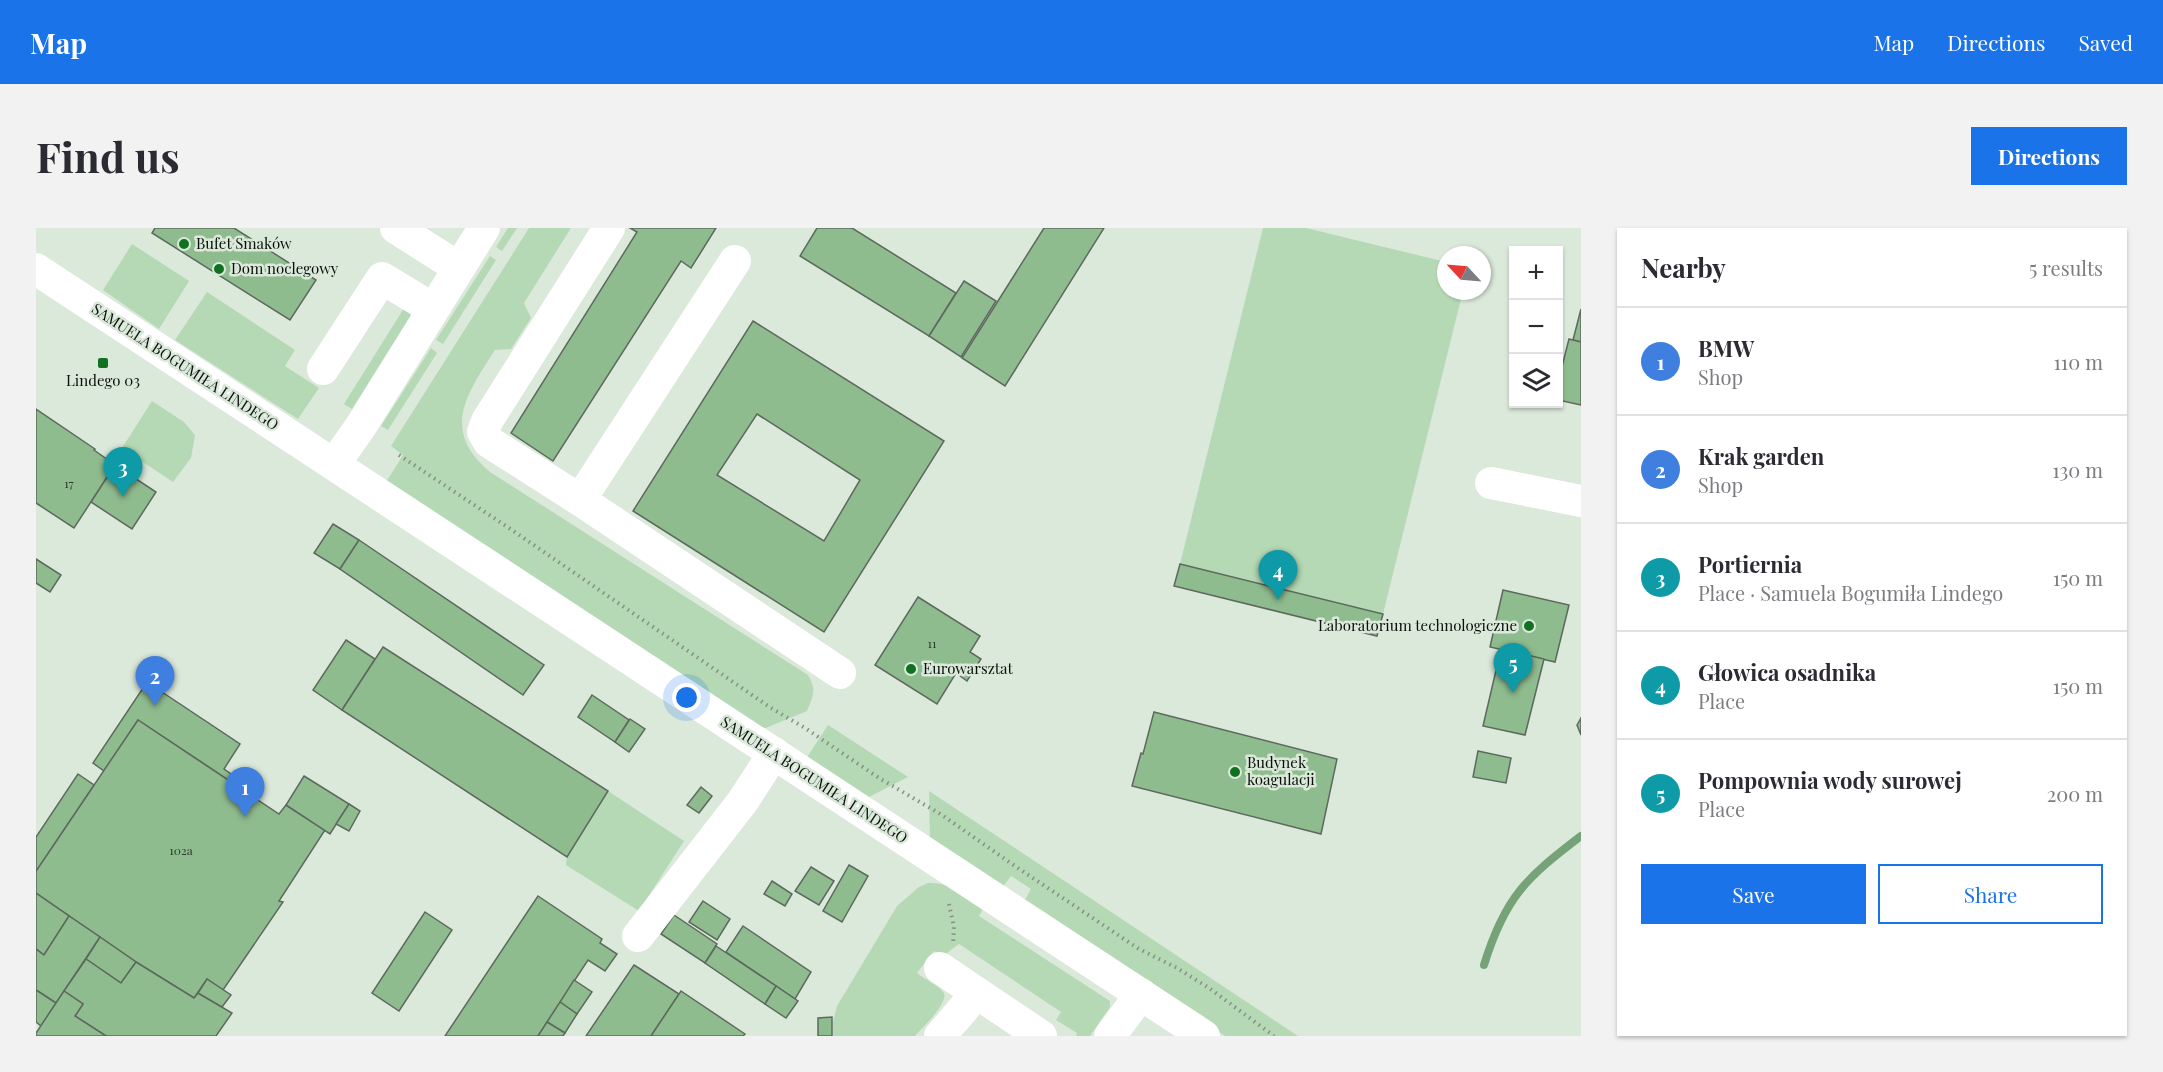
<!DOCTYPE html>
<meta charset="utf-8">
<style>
:root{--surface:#fff;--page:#f2f2f3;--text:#2b2b33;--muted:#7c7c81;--line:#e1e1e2;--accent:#1a73e8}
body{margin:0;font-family:"Playfair Display",serif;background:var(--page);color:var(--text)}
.controls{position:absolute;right:18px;top:18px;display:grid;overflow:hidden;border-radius:0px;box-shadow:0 2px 4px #0004}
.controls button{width:54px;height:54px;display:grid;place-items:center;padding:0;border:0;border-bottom:2px solid var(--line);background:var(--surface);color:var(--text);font:30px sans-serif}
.compass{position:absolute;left:1401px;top:18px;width:54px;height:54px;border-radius:50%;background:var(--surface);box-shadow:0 2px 4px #0004;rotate:296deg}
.you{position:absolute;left:651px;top:470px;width:21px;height:21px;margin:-15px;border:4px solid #fff;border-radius:50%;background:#1a73e8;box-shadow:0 0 0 9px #1a73e833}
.badge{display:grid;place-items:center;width:39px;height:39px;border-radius:50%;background:var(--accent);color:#fff;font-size:20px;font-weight:700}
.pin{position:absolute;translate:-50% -50px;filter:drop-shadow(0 2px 3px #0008)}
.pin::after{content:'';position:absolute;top:32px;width:21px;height:18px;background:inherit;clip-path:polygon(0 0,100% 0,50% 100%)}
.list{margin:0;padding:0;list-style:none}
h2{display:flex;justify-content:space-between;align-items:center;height:78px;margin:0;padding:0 24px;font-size:26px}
h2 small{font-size:20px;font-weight:400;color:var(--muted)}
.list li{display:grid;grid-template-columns:39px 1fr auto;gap:18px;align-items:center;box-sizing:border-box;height:108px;padding:0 24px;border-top:2px solid var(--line)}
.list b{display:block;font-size:22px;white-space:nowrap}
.list p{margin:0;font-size:20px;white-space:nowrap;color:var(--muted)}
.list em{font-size:20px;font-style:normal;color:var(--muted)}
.actions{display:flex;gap:12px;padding:18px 24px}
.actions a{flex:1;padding:14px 0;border:2px solid var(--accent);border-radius:0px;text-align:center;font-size:21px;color:var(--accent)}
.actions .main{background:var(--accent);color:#fff}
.icon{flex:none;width:33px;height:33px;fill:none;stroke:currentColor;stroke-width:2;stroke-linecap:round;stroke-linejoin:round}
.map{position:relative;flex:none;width:1545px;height:808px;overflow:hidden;border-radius:0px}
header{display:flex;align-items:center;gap:36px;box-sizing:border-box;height:84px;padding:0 30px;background:var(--accent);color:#fff}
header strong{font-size:28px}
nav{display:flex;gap:33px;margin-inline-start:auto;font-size:21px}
.intro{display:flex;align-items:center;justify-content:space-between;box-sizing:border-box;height:144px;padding:0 36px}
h1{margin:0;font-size:42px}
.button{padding:15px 27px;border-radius:0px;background:var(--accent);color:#fff;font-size:21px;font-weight:700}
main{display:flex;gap:36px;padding:0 36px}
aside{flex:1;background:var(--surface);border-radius:0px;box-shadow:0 2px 4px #0004}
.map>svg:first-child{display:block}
.green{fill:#b5d9b5}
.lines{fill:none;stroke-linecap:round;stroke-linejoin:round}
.stream{stroke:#76a277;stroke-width:8}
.building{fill:#8fbc8f;stroke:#5d695d;stroke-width:1.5;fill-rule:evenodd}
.path{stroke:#859085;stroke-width:4;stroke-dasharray:1.5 4.5;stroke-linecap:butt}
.minor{stroke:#fff;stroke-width:32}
.poi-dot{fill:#107221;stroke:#dbe9db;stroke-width:2}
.labels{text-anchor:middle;stroke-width:5;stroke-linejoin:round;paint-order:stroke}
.number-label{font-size:12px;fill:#2b3a2b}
.poi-label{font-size:15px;fill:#0a0f0a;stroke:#dbe9db;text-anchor:start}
.street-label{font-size:15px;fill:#0a0f0a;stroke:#dbe9db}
</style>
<header>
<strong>Map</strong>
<nav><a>Map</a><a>Directions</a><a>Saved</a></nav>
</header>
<div class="intro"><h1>Find us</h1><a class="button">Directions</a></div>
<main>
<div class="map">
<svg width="1545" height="808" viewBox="0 0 1545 808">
<rect width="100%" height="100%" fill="#dbe9db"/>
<!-- green -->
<g class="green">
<path d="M472,0H481L466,23L460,19Z"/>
<path d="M493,0H535L488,75L495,90L475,121L459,122C431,166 404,202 454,244L772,447C781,462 777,468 771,483L725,502L350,254L367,227L355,218Z"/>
<path d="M1227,0H1270L1410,34V63H1427L1347,386L1144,336Z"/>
<path d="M96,16L153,53L123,101L67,62Z"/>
<path d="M454,28L460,32L407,116L400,112Z"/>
<path d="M171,64L259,122L249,138L283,160L262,191L139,112Z"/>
<path d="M370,77L375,87L316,181L308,176Z"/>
<path d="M395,120L401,125L352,202L345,198Z"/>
<path d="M116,173L148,194L159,207L155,230L137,254L86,220Z"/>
<path d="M792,497L872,549L829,571L770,531Z"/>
<path d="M572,563L648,613L603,683L530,637L531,629Z"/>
<path d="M893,563L1262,808H1189L988,674L995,661L975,648L966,660L894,614Z"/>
<path d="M892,655C914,654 930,668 948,679L943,688L1074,773V779L1054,808H1040L1041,805L1020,792L1025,784L923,716L907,728L898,723L881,745C888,751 904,758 908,765C912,776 886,800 879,808H797V794L801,778L861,678L883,659Z"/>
</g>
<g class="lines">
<!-- stream -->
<path class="stream" d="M1448,737C1469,669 1490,650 1545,608"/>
</g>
<!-- building -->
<g class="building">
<path d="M119,0H198L280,52L254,92L116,5Z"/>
<path d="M594,0H680L655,40L645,33L517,233L475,205L601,4Z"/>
<path d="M781,0H816L920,65L893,108L764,28Z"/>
<path d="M1008,0H1068L969,158L926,130Z"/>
<path d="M928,53L960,73L925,129L893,108Z"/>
<path d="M1545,81V114L1537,112Z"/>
<path d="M717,93L908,213L788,404L597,283ZM721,186L824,252L788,313L681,247Z"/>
<path d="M1533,111L1545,114V177L1522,172V154Z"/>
<path d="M0,181L59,221L58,222L79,237L38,300L0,275Z"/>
<path d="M79,237L120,264L96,301L55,274Z"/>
<path d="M297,296L323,312L304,341L278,325Z"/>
<path d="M323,312L508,437L487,467L304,341Z"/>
<path d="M0,331L25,347L14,364L0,355Z"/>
<path d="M1144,336L1347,386L1341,408L1138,358Z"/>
<path d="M1467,362L1533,377L1519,434L1454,419Z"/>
<path d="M882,369L944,408L934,424L945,431L931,453L920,445L901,476L839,437Z"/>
<path d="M310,412L339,431L306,482L277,462Z"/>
<path d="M347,419L572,563L531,629L306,482Z"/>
<path d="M1465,421L1508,431L1489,507L1447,498Z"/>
<path d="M111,454L204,516L188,541L210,556L206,561L102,492L68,543L57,535Z"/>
<path d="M556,467L593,492L579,514L542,489Z"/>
<path d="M1118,484L1301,531L1285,606L1096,558L1105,525L1107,526Z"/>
<path d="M1545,490V489V507L1541,497Z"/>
<path d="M594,491L609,501L593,524L579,514Z"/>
<path d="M102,492L243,586L250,577L289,602L243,673L247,674L187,762L171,751L158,770L100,734L0,665V643Z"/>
<path d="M1442,523L1475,530L1470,555L1437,549Z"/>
<path d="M42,546L58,557L0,643V609Z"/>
<path d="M268,548L313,576L294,606L250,577Z"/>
<path d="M665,559L676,568L663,585L651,577Z"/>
<path d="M313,576L324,583L313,603L300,596Z"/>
<path d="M813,637L832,648L806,694L787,683Z"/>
<path d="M775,639L798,653L783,677L759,663Z"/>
<path d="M736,653L756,666L749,678L728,666Z"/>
<path d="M0,665L33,688L8,727L0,721Z"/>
<path d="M502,668L566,711L564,715L581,726L569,743L552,732L502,808H409Z"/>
<path d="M667,673L694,691L681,712L653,694Z"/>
<path d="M389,684L416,702L363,783L336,765Z"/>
<path d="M638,687L681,716L669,735L625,706Z"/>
<path d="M33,688L64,709L20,775L0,762V721L8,727Z"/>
<path d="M707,698L775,744L759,771L690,724Z"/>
<path d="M64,709L100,734L85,755L50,731Z"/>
<path d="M680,718L740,758L729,776L669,735Z"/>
<path d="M50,731L85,755L100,734L158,770L162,765L196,785L180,808H70L39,788L47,776L28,763Z"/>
<path d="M598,737L643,766L615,808H550Z"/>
<path d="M171,751L195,767L186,779L162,765Z"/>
<path d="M538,752L556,764L541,786L524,774Z"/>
<path d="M740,758L762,773L750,790L729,776Z"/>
<path d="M0,762L20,775L5,798L0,794Z"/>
<path d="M28,763L47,776L39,788L70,808H0V805Z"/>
<path d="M645,763L709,806L707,808H615Z"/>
<path d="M524,774L541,786L529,805L511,794Z"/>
<path d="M796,789V808H782V790Z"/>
<path d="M511,794L529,805L527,808H502Z"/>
</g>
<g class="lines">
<!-- path -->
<g class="path">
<path d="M363,227L473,300L735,480L769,500L843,550L906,587L976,636L1103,721L1141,740L1173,760L1238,808"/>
<path d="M913,676L918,699L917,716"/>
</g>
<!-- minor -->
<g class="minor">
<path d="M360,0L423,40"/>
<path d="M573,0L451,193L447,204L453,214L544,272L804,445"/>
<path d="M0,41L1168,808"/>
<path d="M287,141L346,50L397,81"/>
<path d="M299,235L325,198L448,0"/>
<path d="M1455,255L1545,273"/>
<path d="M544,272L699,33"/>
<path d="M602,708L707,573L738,525"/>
<path d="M904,740L941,765"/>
<path d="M904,808L941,765L1005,808"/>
<path d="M1074,808L1105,766"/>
</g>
</g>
<!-- markers -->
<g class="poi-dot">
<circle cx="148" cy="16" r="6"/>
<circle cx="183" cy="41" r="6"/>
<rect x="61" y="129" width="12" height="12" rx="3"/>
<circle cx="1493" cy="398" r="6"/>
<circle cx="875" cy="441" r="6"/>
<circle cx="1199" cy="544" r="6"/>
</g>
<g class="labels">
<!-- number labels -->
<g class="number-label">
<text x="33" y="260">17</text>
<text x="896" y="420">11</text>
<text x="145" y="627">102a</text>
</g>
<!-- poi labels -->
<g class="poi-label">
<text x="160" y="21">Bufet Smaków</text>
<text x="195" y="46">Dom noclegowy</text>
<text x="67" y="158" text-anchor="middle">Lindego 03</text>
<text x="1481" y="403" text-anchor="end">Laboratorium technologiczne</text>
<text x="887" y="446">Eurowarsztat</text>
<text x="1211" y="540">Budynek<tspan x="1211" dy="17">koagulacji</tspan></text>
</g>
<!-- street labels -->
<g class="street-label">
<text transform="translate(149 139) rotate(33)" y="5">SAMUELA BOGUMIŁA LINDEGO</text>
<text transform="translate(778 552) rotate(33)" y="5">SAMUELA BOGUMIŁA LINDEGO</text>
</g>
</g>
</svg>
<div class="controls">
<button>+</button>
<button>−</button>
<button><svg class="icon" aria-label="layers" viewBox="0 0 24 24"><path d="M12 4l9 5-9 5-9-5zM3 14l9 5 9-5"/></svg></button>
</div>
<svg class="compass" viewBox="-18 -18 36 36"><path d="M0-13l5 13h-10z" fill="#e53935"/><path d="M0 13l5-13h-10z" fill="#7c7c81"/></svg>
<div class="you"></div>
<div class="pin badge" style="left:209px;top:589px;background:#3f7fe0">1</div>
<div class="pin badge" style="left:119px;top:478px;background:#3f7fe0">2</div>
<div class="pin badge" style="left:87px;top:269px;background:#0f9aa8">3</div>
<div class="pin badge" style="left:1242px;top:372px;background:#0f9aa8">4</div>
<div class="pin badge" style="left:1477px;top:465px;background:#0f9aa8">5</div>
</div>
<aside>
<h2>Nearby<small>5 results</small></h2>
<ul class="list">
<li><span class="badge" style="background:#3f7fe0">1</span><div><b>BMW</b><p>Shop</p></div><em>110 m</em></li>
<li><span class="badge" style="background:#3f7fe0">2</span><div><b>Krak garden</b><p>Shop</p></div><em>130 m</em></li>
<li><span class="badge" style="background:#0f9aa8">3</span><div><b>Portiernia</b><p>Place · Samuela Bogumiła Lindego</p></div><em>150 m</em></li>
<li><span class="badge" style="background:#0f9aa8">4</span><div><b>Głowica osadnika</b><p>Place</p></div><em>150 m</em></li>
<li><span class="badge" style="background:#0f9aa8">5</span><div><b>Pompownia wody surowej</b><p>Place</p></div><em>200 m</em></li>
</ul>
<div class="actions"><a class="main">Save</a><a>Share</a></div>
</aside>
</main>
